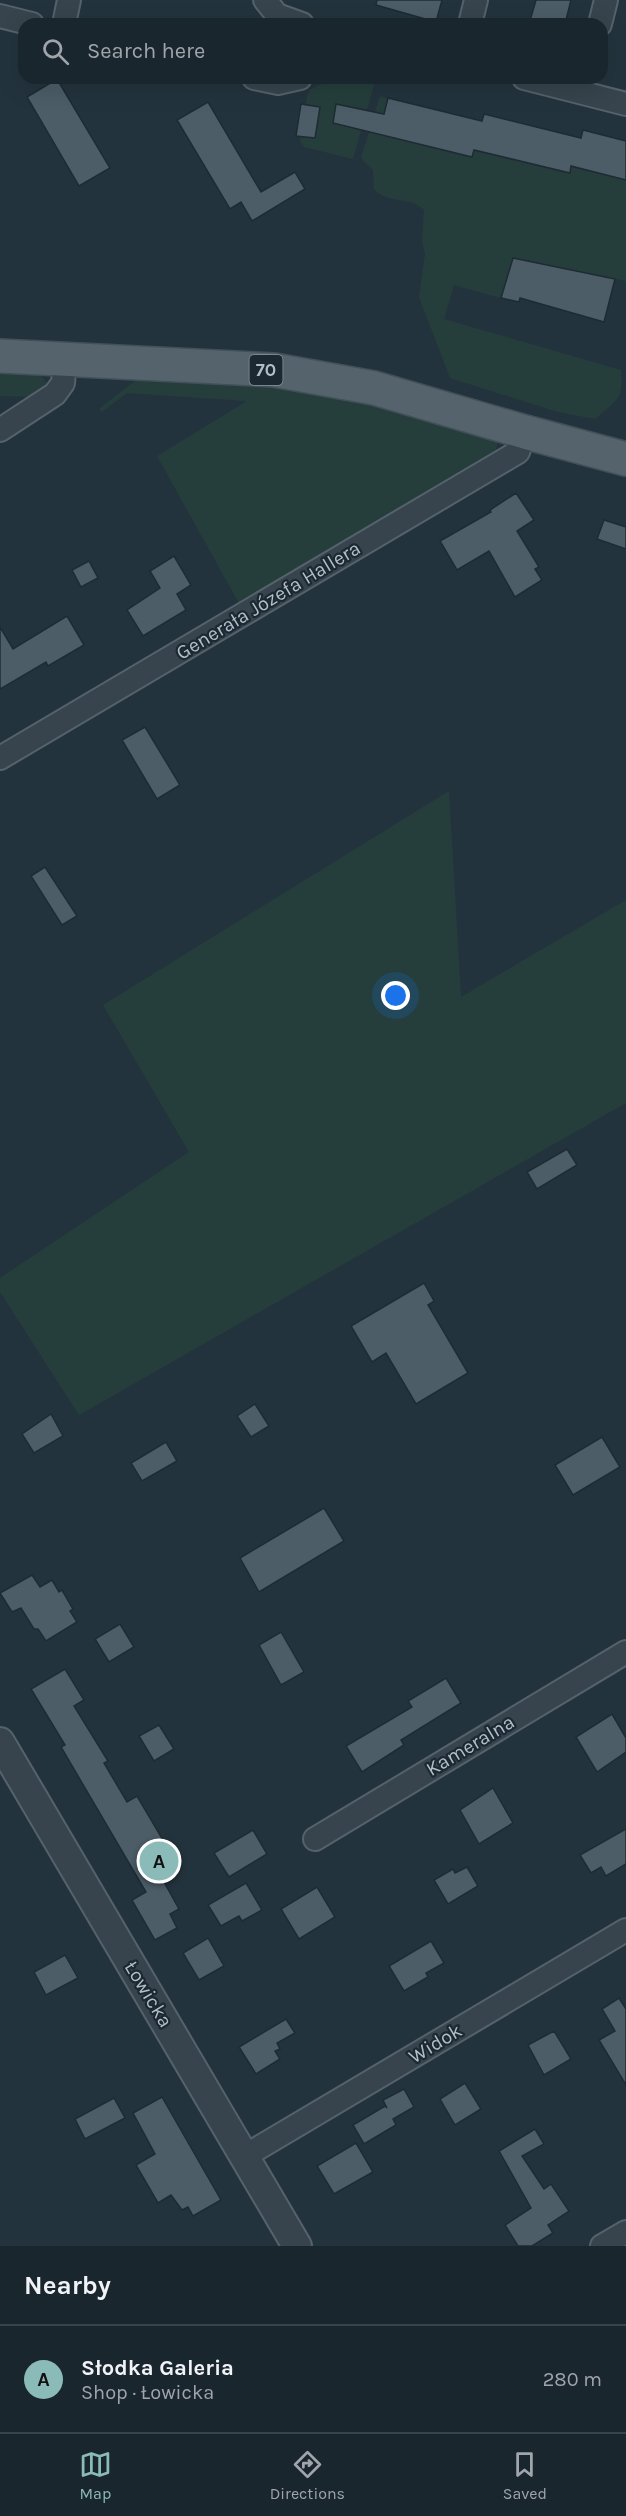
<!DOCTYPE html>
<meta charset="utf-8">
<style>
:root{--surface:#1a262e;--page:#27323a;--text:#f1f3f6;--muted:#9fa5aa;--line:#38434a;--accent:#8bbbb9}
body{margin:0;font-family:Karla,sans-serif;background:var(--page);color:var(--text)}
.you{position:absolute;left:396px;top:996px;width:21px;height:21px;margin:-15px;border:4px solid #fff;border-radius:50%;background:#1a73e8;box-shadow:0 0 0 9px #1a73e833}
.badge{display:grid;place-items:center;width:39px;height:39px;border-radius:50%;background:var(--accent);color:#111;font-size:20px;font-weight:700}
.pin{position:absolute;translate:-50% -50%;border:3px solid #fff;box-shadow:0 2px 6px #0006}
.list{margin:0;padding:0;list-style:none}
h2{display:flex;justify-content:space-between;align-items:center;height:78px;margin:0;padding:0 24px;font-size:26px}
h2 small{font-size:20px;font-weight:400;color:var(--muted)}
.list li{display:grid;grid-template-columns:39px 1fr auto;gap:18px;align-items:center;box-sizing:border-box;height:108px;padding:0 24px;border-top:2px solid var(--line)}
.list b{display:block;font-size:22px;white-space:nowrap}
.list p{margin:0;font-size:20px;white-space:nowrap;color:var(--muted)}
.list em{font-size:20px;font-style:normal;color:var(--muted)}
.icon{flex:none;width:33px;height:33px;fill:none;stroke:currentColor;stroke-width:2;stroke-linecap:round;stroke-linejoin:round}
.map{position:relative;flex:none;width:626px;height:2246px;overflow:hidden}
.search{position:absolute;background:var(--surface);box-shadow:0 6px 24px #0002;left:18px;right:18px;top:18px;height:66px;display:flex;align-items:center;gap:15px;box-sizing:border-box;padding:0 21px;border-radius:18px;color:var(--muted);font-size:22px}
.sheet{height:186px;background:var(--surface)}
nav{display:flex;justify-content:space-around;align-items:center;box-sizing:border-box;height:84px;border-top:2px solid var(--line);background:var(--surface);font-size:16px;color:var(--muted)}
nav a{display:grid;justify-items:center;gap:3px}
nav .on{color:var(--accent)}
.map>svg:first-child{display:block}
.green{fill:#253e3c}
.building{fill:#4c5d68;stroke:#1e2b34;stroke-width:1.5}
.lines{fill:none;stroke-linecap:round;stroke-linejoin:round}
.minor-casing{stroke:#55626b;stroke-width:26}
.tertiary-casing{stroke:#55626b;stroke-width:32}
.primary-casing{stroke:#435059;stroke-width:36}
.minor{stroke:#37444d;stroke-width:22}
.tertiary{stroke:#37444d;stroke-width:28}
.primary{stroke:#55636d;stroke-width:33}
.labels{text-anchor:middle;stroke-width:4.5;stroke-linejoin:round;paint-order:stroke}
.shield{fill:#1c2932;stroke:#85929b;stroke-width:1.5}
.shield-label{font-size:18px;font-weight:bold;fill:#b2bfc8}
.street-label{font-size:20px;fill:#b2bfc8;stroke:#1c2932}
</style>
<div class="map">
<svg width="626" height="2246" viewBox="0 0 626 2246">
<rect width="100%" height="100%" fill="#23333d"/>
<!-- green -->
<g class="green">
<path d="M331,78H376L353,159L304,147L300,141L307,96L310,90Z"/>
<path d="M380,96L388,98L379,134L471,157L474,150L569,173L571,167L626,180V281L513,258L501,298L454,285L444,319L621,370C624,401 616,400 595,419L558,412L450,378L419,297L425,254L422,242L424,210C409,195 388,205 374,189L373,170L361,158Z"/>
<path d="M0,371C16,372 44,367 47,386L37,397L0,396Z"/>
<path d="M140,377C193,380 247,380 299,389C367,401 432,421 498,440L496,450L462,473L240,605L157,456L247,401L127,393L102,412L99,409Z"/>
<path d="M449,791L461,997L626,900V1103L79,1415L0,1292V1278L189,1152L103,1005Z"/>
</g>
<!-- building -->
<g class="building">
<path d="M377,0H442L436,22L376,5Z"/>
<path d="M536,0H571L565,24H529Z"/>
<path d="M57,79L110,168L79,186L27,97Z"/>
<path d="M388,98L482,121L484,114L581,138L583,130L626,141V180L571,166L570,173L474,150L472,157L333,123L336,104L384,114Z"/>
<path d="M208,102L261,192L295,172L305,189L252,221L241,202L230,209L177,120Z"/>
<path d="M301,104L320,107L315,138L296,136Z"/>
<path d="M513,258L615,279L604,322L520,298L519,302L501,298Z"/>
<path d="M516,493L534,520L517,531L539,567L535,569L542,580L515,597L489,551L457,570L440,541L491,512L490,510Z"/>
<path d="M604,520L626,527V549L597,539Z"/>
<path d="M174,556L191,585L177,594L186,610L143,636L127,610L160,588L150,571Z"/>
<path d="M89,561L98,578L81,587L72,570Z"/>
<path d="M67,616L84,645L48,666L46,662L0,689V627L13,649Z"/>
<path d="M145,727L180,785L157,799L122,740Z"/>
<path d="M45,867L77,916L62,925L31,876Z"/>
<path d="M567,1149L577,1165L537,1189L527,1172Z"/>
<path d="M424,1283L434,1301L428,1305L468,1373L416,1404L386,1353L372,1362L351,1326Z"/>
<path d="M255,1404L269,1426L251,1437L237,1416Z"/>
<path d="M51,1414L63,1436L34,1453L22,1434Z"/>
<path d="M602,1437L620,1467L573,1495L555,1465Z"/>
<path d="M166,1442L177,1461L142,1481L131,1463Z"/>
<path d="M324,1508L344,1541L259,1592L240,1558Z"/>
<path d="M32,1575L40,1587L52,1580L59,1592L62,1590L73,1609L70,1611L77,1622L46,1641L38,1629H34L21,1608L12,1612L0,1593Z"/>
<path d="M120,1624L134,1647L109,1662L95,1639Z"/>
<path d="M281,1632L304,1672L281,1685L259,1645Z"/>
<path d="M65,1669L84,1700L74,1706L108,1761L104,1763L127,1802L137,1796L176,1862L159,1873L179,1909L170,1914L177,1928L155,1940L132,1900L146,1892L61,1747L65,1745L31,1689Z"/>
<path d="M446,1678L461,1703L401,1740L404,1745L362,1772L346,1746L412,1707L408,1701Z"/>
<path d="M612,1714L626,1738V1752L597,1772L576,1737Z"/>
<path d="M159,1725L174,1749L154,1761L139,1736Z"/>
<path d="M493,1788L513,1823L479,1844L460,1810Z"/>
<path d="M626,1829V1864L606,1876L601,1867L591,1873L580,1855Z"/>
<path d="M253,1830L267,1854L229,1877L214,1853Z"/>
<path d="M467,1867L478,1886L448,1904L434,1880L453,1869L455,1873Z"/>
<path d="M246,1883L262,1910L242,1921L239,1916L221,1926L208,1905Z"/>
<path d="M317,1887L335,1917L299,1939L281,1909Z"/>
<path d="M208,1938L224,1966L199,1980L183,1953Z"/>
<path d="M431,1941L444,1963L426,1973L428,1977L404,1991L389,1966Z"/>
<path d="M65,1955L78,1978L46,1995L34,1972Z"/>
<path d="M619,1998L626,2009V2085L599,2040L615,2031L602,2009Z"/>
<path d="M286,2019L295,2033L277,2043L280,2049L275,2051L280,2059L256,2074L239,2047Z"/>
<path d="M554,2031L571,2059L544,2075L528,2045Z"/>
<path d="M465,2083L481,2109L455,2125L440,2099Z"/>
<path d="M404,2089L414,2107L393,2119L396,2125L364,2144L353,2125L385,2106L387,2108L383,2100Z"/>
<path d="M162,2097L221,2200L193,2216L188,2207L182,2210L171,2195L158,2203L136,2165L155,2154L133,2113Z"/>
<path d="M114,2098L125,2118L85,2139L75,2119Z"/>
<path d="M535,2129L544,2144L522,2156L544,2189L551,2184L569,2211L548,2225L553,2233L532,2246H518L505,2225L531,2208L499,2151Z"/>
<path d="M356,2143L373,2172L334,2194L317,2166Z"/>
</g>
<g class="lines">
<defs>
<g id="minor">
<path d="M265,0L277,15L302,24"/>
<path d="M0,16L32,24"/>
<path d="M64,24L69,0"/>
<path d="M470,24L476,0"/>
<path d="M600,24L606,0"/>
<path d="M254,78L278,83L300,78"/>
<path d="M524,78L626,104"/>
<path d="M0,430L55,394L63,383L65,359"/>
<path d="M0,758L518,452L525,432"/>
<path d="M315,1839L626,1652"/>
<path d="M245,2156L626,1930"/>
<path d="M602,2246L626,2232"/>
</g>
<path id="tertiary" d="M0,1742L297,2246"/>
<path id="primary" d="M0,356L274,370L374,388L525,432L626,459"/>
</defs>
<!-- minor casing -->
<use href="#minor" class="minor-casing"/>
<!-- tertiary casing -->
<use href="#tertiary" class="tertiary-casing"/>
<!-- primary casing -->
<use href="#primary" class="primary-casing"/>
<!-- minor -->
<use href="#minor" class="minor"/>
<!-- tertiary -->
<use href="#tertiary" class="tertiary"/>
<!-- primary -->
<use href="#primary" class="primary"/>
</g>
<g class="labels">
<!-- shield labels -->
<rect class="shield" x="249.5" y="355" width="33" height="30" rx="4.5"/>
<g class="shield-label">
<text x="266" y="376">70</text>
</g>
<!-- street labels -->
<g class="street-label">
<text transform="translate(268 600) rotate(-31)" y="7">Generała Józefa Hallera</text>
<text transform="translate(470 1745) rotate(-31)" y="7">Kameralna</text>
<text transform="translate(149 1994) rotate(59)" y="7">Łowicka</text>
<text transform="translate(435 2043) rotate(-31)" y="7">Widok</text>
</g>
</g>
</svg>
<div class="you"></div>
<div class="pin badge" style="left:159px;top:1861px">A</div>
<div class="search"><svg class="icon" aria-label="search" viewBox="0 0 24 24"><circle cx="10" cy="10" r="6"/><path d="M15 15l6 6"/></svg>Search here</div>
</div>
<section class="sheet">
<h2>Nearby<small></small></h2>
<ul class="list">
<li><span class="badge">A</span><div><b>Słodka Galeria</b><p>Shop · Łowicka</p></div><em>280 m</em></li>
</ul>
</section>
<nav>
<a class="on"><svg class="icon" aria-label="map" viewBox="0 0 24 24"><path d="M3 6l6-2 6 2 6-2v14l-6 2-6-2-6 2zM9 4v14M15 6v14"/></svg>Map</a>
<a><svg class="icon" aria-label="directions" viewBox="0 0 24 24"><path d="M12 3l9 9-9 9-9-9zM9 14v-3h6M13 9l2 2-2 2"/></svg>Directions</a>
<a><svg class="icon" aria-label="saved" viewBox="0 0 24 24"><path d="M7 4h10v16l-5-4-5 4z"/></svg>Saved</a>
</nav>
